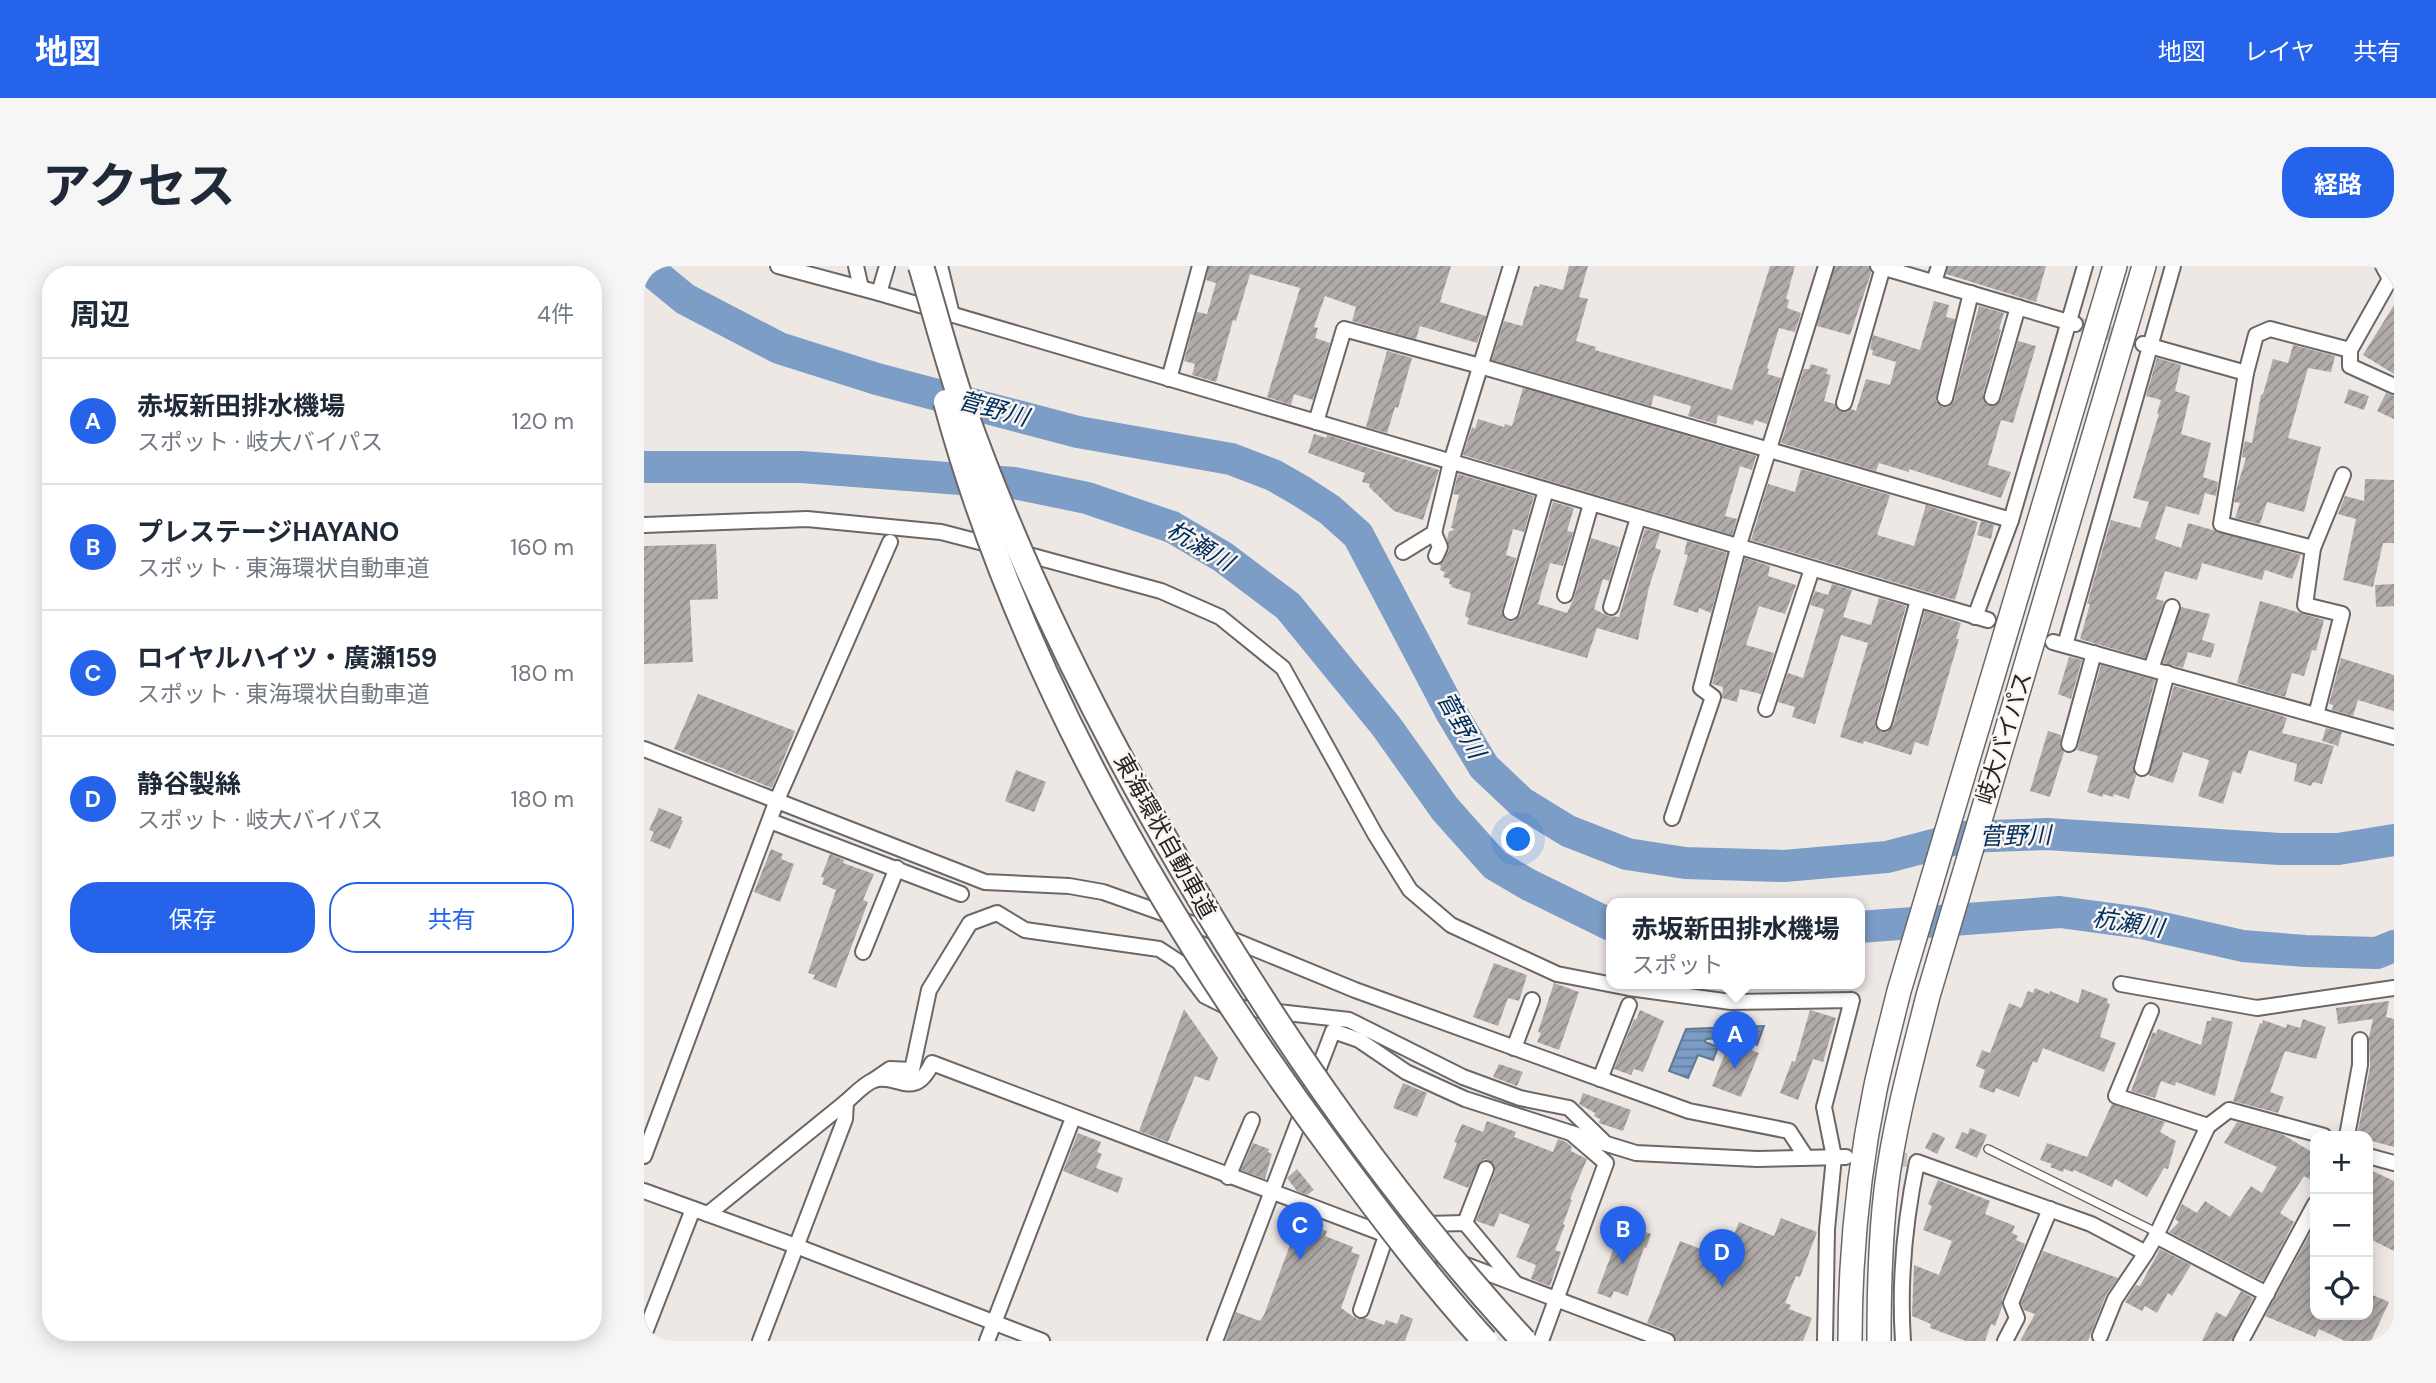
<!DOCTYPE html>
<html lang="ja">
<meta charset="utf-8">
<style>
:root{--surface:#fff;--page:#f6f6f7;--text:#1f2937;--muted:#747a83;--line:#e0e1e3;--accent:#2563eb}
body{margin:0;font-family:"DM Sans","Noto Sans JP",sans-serif;background:var(--page);color:var(--text)}
.controls{position:absolute;right:21px;bottom:21px;display:grid;overflow:hidden;border-radius:14px;box-shadow:0 4px 18px #0003}
.controls button{width:63px;height:63px;display:grid;place-items:center;padding:0;border:0;border-bottom:2px solid var(--line);background:var(--surface);color:var(--text);font:35px sans-serif}
.you{position:absolute;left:875px;top:574px;width:24px;height:24px;margin:-18px;border:5px solid #fff;border-radius:50%;background:#1a73e8;box-shadow:0 0 0 10px #1a73e833}
.badge{display:grid;place-items:center;width:46px;height:46px;border-radius:50%;background:var(--accent);color:#fff;font-size:23px;font-weight:700}
.pin{position:absolute;translate:-50% -58px;filter:drop-shadow(0 2px 4px #0008)}
.pin::after{content:'';position:absolute;top:37px;width:24px;height:21px;background:inherit;clip-path:polygon(0 0,100% 0,50% 100%)}
.popup{position:absolute;left:962px;top:632px;width:259px;height:91px;box-sizing:border-box;display:grid;place-content:center;border-radius:14px;background:var(--surface);filter:drop-shadow(0 2px 5px #0005);font-size:23px;white-space:nowrap;color:var(--muted)}
.popup b{font-size:26px;color:var(--text)}
.popup::after{content:'';position:absolute;left:50%;top:100%;margin-left:-14px;border:14px solid transparent;border-top-color:var(--surface)}
.list{margin:0;padding:0;list-style:none}
h2{display:flex;justify-content:space-between;align-items:center;height:91px;margin:0;padding:0 28px;font-size:30px}
h2 small{font-size:23px;font-weight:400;color:var(--muted)}
.list li{display:grid;grid-template-columns:46px 1fr auto;gap:21px;align-items:center;box-sizing:border-box;height:126px;padding:0 28px;border-top:2px solid var(--line)}
.list b{display:block;font-size:26px;white-space:nowrap}
.list p{margin:0;font-size:23px;white-space:nowrap;color:var(--muted)}
.list em{font-size:23px;font-style:normal;color:var(--muted)}
.actions{display:flex;gap:14px;padding:21px 28px}
.actions a{flex:1;padding:16px 0;border:2px solid var(--accent);border-radius:28px;text-align:center;font-size:24px;color:var(--accent)}
.actions .main{background:var(--accent);color:#fff}
.icon{flex:none;width:38px;height:38px;fill:none;stroke:currentColor;stroke-width:2;stroke-linecap:round;stroke-linejoin:round}
.map{position:relative;flex:none;width:1750px;height:1075px;overflow:hidden;border-radius:28px}
header{display:flex;align-items:center;gap:42px;box-sizing:border-box;height:98px;padding:0 35px;background:var(--accent);color:#fff}
header strong{font-size:33px}
nav{display:flex;gap:38px;margin-inline-start:auto;font-size:24px}
.intro{display:flex;align-items:center;justify-content:space-between;box-sizing:border-box;height:168px;padding:0 42px}
h1{margin:0;font-size:49px}
.button{padding:18px 32px;border-radius:28px;background:var(--accent);color:#fff;font-size:24px;font-weight:700}
main{display:flex;gap:42px;padding:0 42px}
aside{flex:1;background:var(--surface);border-radius:28px;box-shadow:0 4px 18px #0003}
.map>svg:first-child{display:block}
.water{fill:url(#water-rules);stroke:#627894;stroke-width:2}
.lines{fill:none;stroke-linecap:round;stroke-linejoin:round}
.river{stroke:#7c9dc5;stroke-width:32}
.building{fill:url(#building-hatch)}
.minor-tunnel{stroke:#c6c1be;stroke-width:14;stroke-dasharray:14 7;stroke-linecap:butt}
.service-casing{stroke:#6c6765;stroke-width:10}
.minor-casing{stroke:#6c6765;stroke-width:18}
.trunk-casing{stroke:#6c6765;stroke-width:26}
.service{stroke:#fff;stroke-width:7}
.minor{stroke:#fff;stroke-width:14}
.trunk{stroke:#fff;stroke-width:23}
.motorway-bridge-casing{stroke:#6c6765;stroke-width:28;stroke-linecap:butt}
.motorway-bridge{stroke:#fff;stroke-width:24}
.labels{text-anchor:middle;stroke-width:5;stroke-linejoin:round;paint-order:stroke}
.street-label{font-size:23px;fill:#252322;stroke:#fbf5f2}
.water-label{font-size:24px;font-style:italic;fill:#003061;stroke:#fbf5f2}
</style>
<header>
<strong>地図</strong>
<nav><a>地図</a><a>レイヤ</a><a>共有</a></nav>
</header>
<div class="intro"><h1>アクセス</h1><a class="button">経路</a></div>
<main>
<aside>
<h2>周辺<small>4件</small></h2>
<ul class="list">
<li><span class="badge">A</span><div><b>赤坂新田排水機場</b><p>スポット · 岐大バイパス</p></div><em>120 m</em></li>
<li><span class="badge">B</span><div><b>プレステージHAYANO</b><p>スポット · 東海環状自動車道</p></div><em>160 m</em></li>
<li><span class="badge">C</span><div><b>ロイヤルハイツ・廣瀬159</b><p>スポット · 東海環状自動車道</p></div><em>180 m</em></li>
<li><span class="badge">D</span><div><b>静谷製絲</b><p>スポット · 岐大バイパス</p></div><em>180 m</em></li>
</ul>
<div class="actions"><a class="main">保存</a><a>共有</a></div>
</aside>
<div class="map">
<svg width="1750" height="1075" viewBox="0 0 1750 1075">
<defs>
<pattern id="water-rules" width="6" height="5" patternUnits="userSpaceOnUse" patternTransform="scale(1.75)"><rect width="6" height="5" fill="#7c9dc5"/><path d="M0 2.5h6" fill="none" stroke="#6580a0"/></pattern>
<pattern id="building-hatch" width="6" height="6" patternUnits="userSpaceOnUse" patternTransform="scale(1.75)"><rect width="6" height="6" fill="#b0aba8"/><path d="M-1 1l2-2M0 6l6-6M5 7l2-2" fill="none" stroke="#8f8b88"/></pattern>
</defs>
<rect width="100%" height="100%" fill="#eee8e5"/>
<!-- water -->
<path class="water" d="M1120,760L1113,779L1094,771L1062,773L1061,776L1074,781L1069,794L1054,789L1044,812L1025,805L1042,763Z"/>
<g class="lines">
<!-- river -->
<g class="river">
<path d="M1,0L41,33L135,82L233,113L434,166L587,193L629,209L657,225L686,244L714,269L807,446L840,501L877,536L924,565L983,588L1041,597L1140,600L1243,591L1320,571L1403,568L1636,583H1694L1750,574"/>
<path d="M0,201H157L370,217L443,232L528,261L579,291L644,340L742,460L801,543L851,599L885,619L967,659"/>
<path d="M1215,661L1416,646L1497,657L1599,680L1661,685L1733,687L1750,680"/>
</g>
</g>
<!-- building -->
<g class="building">
<path d="M565,0H807L796,36L842,50L833,77L776,60L772,73L708,55L712,41L681,30L670,61L674,62L671,72L686,77L669,134L650,128L647,139L623,131L656,22L606,8L592,55L589,54L572,116L548,109L551,98L540,95L553,46L563,48L572,17L562,14Z"/>
<path d="M925,0H944L935,31L944,33L932,75L952,81L951,84L1088,124L1126,0H1151L1142,33L1145,34L1143,42L1157,47L1151,66L1135,62L1123,102L1125,103L1123,108L1137,112L1123,158L1111,154L1109,159L1074,149L1072,158L1044,150L1047,140L1010,129L1007,140L848,94L860,55L878,60L890,20L895,21L896,18L919,24Z"/>
<path d="M1191,0H1225L1227,7L1206,69L1173,60Z"/>
<path d="M1304,0H1402L1392,36L1302,8Z"/>
<path d="M1290,35L1305,39L1302,51L1311,53L1292,130V135L1298,141H1304L1310,134L1335,40L1360,47L1355,63L1357,64L1339,128L1342,138L1350,140L1357,134L1374,75L1392,80L1369,157L1357,154L1344,199L1367,206L1357,232L1265,203V206L1235,197L1232,205L1137,177L1160,103H1165L1167,98L1184,103L1182,108L1187,109L1180,135L1191,138L1197,146L1207,143L1212,145L1222,113L1246,119L1252,96L1228,89L1229,84L1226,83L1229,69L1276,84Z"/>
<path d="M1750,39V108L1719,89Z"/>
<path d="M1649,79L1691,90L1687,106L1664,102L1644,172L1677,181L1660,246L1623,236L1616,258L1591,252L1596,237L1590,236L1593,221L1602,192L1598,191L1600,178L1601,175L1608,177L1617,129L1619,128L1629,93L1644,97Z"/>
<path d="M743,85L768,92L754,142L751,141L743,167L722,161Z"/>
<path d="M1513,92L1537,99L1531,125L1546,130L1537,168L1567,177L1559,211L1574,216L1572,230L1561,227L1555,249L1522,240L1511,273L1537,282L1544,257L1657,289L1648,313L1621,304L1618,314L1558,297L1553,314L1521,305L1512,333L1520,335L1501,392L1436,373L1446,338H1443L1467,254L1496,262L1505,236L1489,232L1515,148H1513L1517,134L1502,130Z"/>
<path d="M879,122L1112,190L1108,204L1096,200L1081,250L1093,253L1088,269L819,189L828,161L831,163L834,153L860,161L861,158L868,160Z"/>
<path d="M1705,123L1725,130L1720,144L1700,137Z"/>
<path d="M1742,127L1750,130V153L1733,145Z"/>
<path d="M670,168L682,172L683,169L795,204L779,254L750,245L725,221L726,218L718,216L721,207L664,187Z"/>
<path d="M1157,203L1246,229L1233,269L1270,280L1282,239L1334,256L1311,334L1107,274L1124,218L1151,226Z"/>
<path d="M814,208L890,230L880,266L869,263L862,289L872,292L858,344L860,352L864,355H870L876,349L909,236L930,242L923,265L929,266L919,300L906,297L894,338L923,347L930,332L947,272L975,281L965,315L959,313L950,343L964,350L975,351L1001,263L1016,267L1011,282L1017,284L1005,321L994,374L953,362L943,392L823,358L825,352L821,350L827,327L807,321L808,319L805,318L806,313L799,311L801,306L796,304L797,300L795,299L800,294L805,284L803,273L805,266L811,263L807,262L815,229L809,228Z"/>
<path d="M1721,213L1750,214V277H1739L1729,321L1699,314L1712,253L1694,248L1701,230L1720,235Z"/>
<path d="M1337,255L1350,259L1347,273L1333,269Z"/>
<path d="M1043,275L1083,287L1067,347L1055,342L1054,347L1029,339L1044,289L1040,288Z"/>
<path d="M72,278L74,333L46,334L49,396L0,398V280Z"/>
<path d="M1101,292L1126,300L1124,310L1152,319L1141,348L1115,340L1102,379L1130,387L1117,428L1096,423L1093,436L1078,432L1079,421L1068,418Z"/>
<path d="M1188,318L1208,324L1199,351L1227,359L1235,332L1262,340L1231,454V460L1237,466H1243L1249,460L1281,345L1317,357L1312,373H1315L1284,480L1271,476L1267,489L1220,475L1219,478L1196,471L1224,377L1197,369L1171,458L1148,451L1151,441L1134,436L1144,407L1159,412L1180,343L1166,339L1171,325L1184,329Z"/>
<path d="M1750,318V340L1732,341L1731,319Z"/>
<path d="M1616,335L1680,354L1672,385L1668,384L1660,410L1648,407L1641,431L1593,417Z"/>
<path d="M1537,341L1566,348L1558,374L1571,378L1567,392L1544,386L1539,402L1519,397Z"/>
<path d="M1425,391L1438,394L1427,433L1414,428Z"/>
<path d="M1697,392L1750,409V445L1714,434L1709,450L1688,444L1689,439L1685,438Z"/>
<path d="M1457,399L1511,414L1489,500L1492,510L1485,533L1470,528L1469,531L1459,528V531L1443,526L1454,490L1433,484Z"/>
<path d="M1530,420L1636,449L1643,452L1638,467L1690,480L1678,518L1669,516L1667,520L1650,515L1653,498L1605,484L1597,508L1589,505L1579,538L1554,530L1565,494L1539,486L1529,517L1504,509Z"/>
<path d="M54,428L151,465L128,522L30,483Z"/>
<path d="M1682,462L1698,466L1694,480L1678,475Z"/>
<path d="M1404,465L1417,469L1416,480L1420,486L1406,531L1386,525Z"/>
<path d="M372,504L402,516L390,546L361,535Z"/>
<path d="M15,542L38,551L37,554L39,555L26,583L6,575L10,566L5,564Z"/>
<path d="M127,583L139,588L137,593L150,598L136,636L110,626Z"/>
<path d="M186,588L200,594L199,597L230,608L219,634L224,636L192,722L169,713L171,709L164,707L192,624L178,618L180,612L177,611Z"/>
<path d="M850,697L883,709L875,735L864,732L854,760L829,751Z"/>
<path d="M910,717L935,726L915,784L893,776L897,767L894,766Z"/>
<path d="M1391,722L1405,728L1406,725L1434,737L1438,723L1464,733L1463,737L1466,738L1456,771L1472,777L1460,806L1399,782L1393,797L1389,795L1375,831L1352,822L1350,827L1335,821L1341,804L1332,800L1338,784L1346,787L1365,737L1377,742L1384,725L1389,727Z"/>
<path d="M1745,735L1742,751L1750,753V881L1724,874V870H1713L1726,801L1725,771L1729,753L1694,758L1692,742Z"/>
<path d="M540,743L574,792L565,815L551,810L524,876L495,865Z"/>
<path d="M996,744L1020,755L999,806L990,803L987,809L970,803L990,753L992,754Z"/>
<path d="M1166,744L1192,752L1179,796L1169,793L1154,834L1136,827L1148,795L1151,796Z"/>
<path d="M1568,751L1589,756L1571,830L1532,816L1531,820L1517,815L1511,832L1487,825L1509,766L1512,768L1514,763L1557,779L1563,755H1567Z"/>
<path d="M1659,753L1682,761L1672,793L1641,785L1626,826L1640,831L1634,847L1589,835L1616,757L1618,758L1619,754L1642,762L1643,758L1656,762Z"/>
<path d="M1086,775L1115,787L1097,831L1068,820Z"/>
<path d="M855,798L879,806L873,820L849,811Z"/>
<path d="M759,817L783,827L773,851L749,842Z"/>
<path d="M939,827L987,844L979,865L955,857L956,853L950,850L951,847L935,838Z"/>
<path d="M1468,838L1521,856L1516,866L1532,875L1524,903L1520,902L1503,931L1471,913L1468,921L1430,904L1429,906L1420,903L1419,906L1406,901L1408,898L1396,894L1403,877L1443,891Z"/>
<path d="M843,855L872,866L870,871L909,886L914,873L922,876L928,881L927,885L943,893L926,933L928,934L919,958L921,959L911,984L917,986L906,1020L887,1013L892,999L872,991L886,959L856,947L850,961L832,955L851,906L849,897L841,893L836,896L824,922L799,912L813,877L810,876L818,858L839,866Z"/>
<path d="M1593,856L1638,868L1671,888V916L1660,910L1636,947L1650,956L1619,1015L1525,966L1535,956L1531,953L1538,938L1553,947L1561,935L1586,951L1607,920L1618,927L1633,901L1580,877Z"/>
<path d="M1326,862L1343,869L1333,892L1311,882L1318,866L1324,868Z"/>
<path d="M1289,866L1301,872L1293,888L1281,882Z"/>
<path d="M434,867L457,876L453,886L458,888L452,902L479,912L474,927L419,905Z"/>
<path d="M609,877L625,883L624,886L628,888L621,913L597,904Z"/>
<path d="M653,903L670,924L663,929L653,925L643,912Z"/>
<path d="M1724,903L1750,915V985L1724,972Z"/>
<path d="M1294,914L1346,935L1341,948L1371,960L1368,967L1374,970L1372,974L1381,978L1358,1033V1041L1351,1060L1347,1058L1341,1075H1322L1286,1062L1287,1058L1268,1050L1270,999L1295,1009L1308,975L1279,964L1288,940L1284,938Z"/>
<path d="M1137,952L1173,966L1156,1011L1152,1010L1141,1037L1147,1039L1145,1043L1168,1052L1159,1075H1033L1027,1066L1003,1057L1036,975L1070,988L1076,974L1086,978L1095,956L1130,970Z"/>
<path d="M655,955L683,965L681,970L709,981L707,986L716,989L697,1042L713,1053L721,1052L740,1059L742,1054L753,1058L757,1048L769,1053L761,1075H581L592,1046L616,1055L620,1049Z"/>
<path d="M979,957L1007,968L1002,982L1000,981L984,1030L970,1025L967,1032L953,1027Z"/>
<path d="M1667,966L1671,968V1049H1724V1027L1745,1036L1727,1075H1701L1675,1063L1671,1071L1621,1050Z"/>
<path d="M1516,983L1547,999L1528,1030L1524,1027L1513,1047L1501,1040L1498,1045L1481,1036L1492,1019L1496,1020Z"/>
<path d="M1399,985L1474,1012L1462,1029L1444,1075H1376L1391,1048L1380,1044L1377,1037Z"/>
<path d="M1597,1025L1609,1032L1587,1075H1558L1572,1046L1582,1051Z"/>
</g>
<g class="lines">
<!-- minor-tunnel -->
<g class="minor-tunnel">
<path d="M1433,58L1498,77"/>
<path d="M1214,892L1263,894"/>
</g>
<defs>
<path id="service" d="M1344,883L1514,967"/>
<g id="minor">
<path d="M134,0L235,27L1344,354"/>
<path d="M212,0L217,22"/>
<path d="M296,0L308,49"/>
<path d="M1234,0L1431,58"/>
<path d="M1290,16L1295,0"/>
<path d="M235,27L243,0"/>
<path d="M1499,78L1602,107L1612,69L1626,63L1706,84V100L1750,120"/>
<path d="M1706,84L1746,13L1739,0"/>
<path d="M1602,107L1577,258L1669,282"/>
<path d="M525,113L556,0"/>
<path d="M1348,131L1374,41"/>
<path d="M1301,132L1327,27"/>
<path d="M1200,137L1239,1"/>
<path d="M672,156L700,63L836,100L1367,254"/>
<path d="M0,259L163,253L297,266L351,280"/>
<path d="M790,267L796,281L792,290"/>
<path d="M374,286L517,325L576,351L639,402L731,568L766,624L807,659L913,708L985,722L1087,736L1208,734L1180,841L1190,891L1183,963L1181,1075"/>
<path d="M759,286L790,267L807,196L867,0"/>
<path d="M921,329L947,238"/>
<path d="M967,341L994,252"/>
<path d="M867,346L902,224"/>
<path d="M1331,351L1367,254L1441,0"/>
<path d="M1409,376L1750,471"/>
<path d="M1421,379L1529,0"/>
<path d="M1507,403L1528,341"/>
<path d="M1122,443L1168,303"/>
<path d="M1672,449L1698,348L1661,339L1669,282L1699,209"/>
<path d="M1240,457L1274,334"/>
<path d="M1425,478L1450,387"/>
<path d="M0,483L341,616L425,620L459,626L558,661L711,724L1045,845L1145,865L1162,891"/>
<path d="M1498,502L1523,407"/>
<path d="M1028,552L1069,431L1057,422L1094,282L1182,0"/>
<path d="M126,555L317,628"/>
<path d="M219,686L253,602"/>
<path d="M1477,718L1613,742L1750,722"/>
<path d="M1507,745L1472,830L1564,860L1585,844L1680,870"/>
<path d="M870,782L888,734"/>
<path d="M956,813L985,739"/>
<path d="M230,814L246,803L268,804L285,724L326,657L353,647L381,664L515,683L535,696L561,730L581,740L705,754L819,811L876,832L925,842L959,875"/>
<path d="M1564,860L1512,970L1623,1028"/>
<path d="M1703,870L1716,799V774"/>
<path d="M0,890L133,534L246,276"/>
<path d="M1724,890L1750,897"/>
<path d="M584,911L608,854"/>
<path d="M0,925L152,980L398,1075"/>
<path d="M64,948L202,836"/>
<path d="M821,957L842,903"/>
<path d="M741,959L821,957L871,1017"/>
<path d="M717,1044L742,970"/>
<path d="M0,1069L49,943"/>
<path d="M1456,1070L1471,1033L1502,987"/>
<path d="M116,1075L201,853L202,836C210,829 220,818 230,814C253,806 270,836 288,797L1023,1075"/>
<path d="M343,1075L429,852"/>
<path d="M571,1075L689,765L715,774L762,806L821,833L927,867"/>
<path d="M897,1075L962,897L927,867L992,887L1113,893L1202,891"/>
<path d="M1259,1075C1255,1016 1261,954 1273,896L1447,958L1502,987L1512,970"/>
<path d="M1361,1075L1373,1052L1367,1037L1406,943"/>
<path d="M1597,1075L1671,938"/>
</g>
<g id="trunk">
<path d="M1206,1075C1206,991 1214,907 1231,824C1238,791 1247,758 1255,725L1471,0"/>
<path d="M1235,1075C1235,1025 1236,974 1242,924C1250,858 1268,794 1284,730L1500,0"/>
</g>
</defs>
<!-- service casing -->
<use href="#service" class="service-casing"/>
<!-- minor casing -->
<use href="#minor" class="minor-casing"/>
<!-- trunk casing -->
<use href="#trunk" class="trunk-casing"/>
<!-- service -->
<use href="#service" class="service"/>
<!-- minor -->
<use href="#minor" class="minor"/>
<!-- trunk -->
<use href="#trunk" class="trunk"/>
<defs>
<g id="motorway-bridge">
<path d="M277,0C292,50 305,101 322,149C379,308 455,460 540,606C637,772 749,933 880,1075"/>
<path d="M302,136C376,408 523,661 690,886C738,951 787,1016 841,1075"/>
</g>
</defs>
<!-- motorway-bridge casing -->
<use href="#motorway-bridge" class="motorway-bridge-casing"/>
<!-- motorway-bridge -->
<use href="#motorway-bridge" class="motorway-bridge"/>
</g>
<g class="labels">
<!-- street labels -->
<g class="street-label">
<text transform="translate(1360 472) rotate(-73)" y="8">岐大バイパス</text>
<text transform="translate(521 570) rotate(61)" y="8">東海環状自動車道</text>
</g>
<!-- water labels -->
<g class="water-label">
<text transform="translate(349 143) rotate(15)" y="8">菅野川</text>
<text transform="translate(556 280) rotate(31)" y="8">杭瀬川</text>
<text transform="translate(817 459) rotate(61)" y="8">菅野川</text>
<text transform="translate(1371 570) rotate(-1)" y="8">菅野川</text>
<text transform="translate(1484 657) rotate(9)" y="8">杭瀬川</text>
</g>
</g>
</svg>
<div class="controls">
<button>+</button>
<button>−</button>
<button><svg class="icon" aria-label="locate" viewBox="0 0 24 24"><circle cx="12" cy="12" r="6"/><path d="M12 2v4M12 18v4M2 12h4M18 12h4"/></svg></button>
</div>
<div class="you"></div>
<div class="pin badge" style="left:1091px;top:803px">A</div>
<div class="popup"><b>赤坂新田排水機場</b>スポット</div>
<div class="pin badge" style="left:979px;top:998px">B</div>
<div class="pin badge" style="left:656px;top:994px">C</div>
<div class="pin badge" style="left:1078px;top:1021px">D</div>
</div>
</main>
